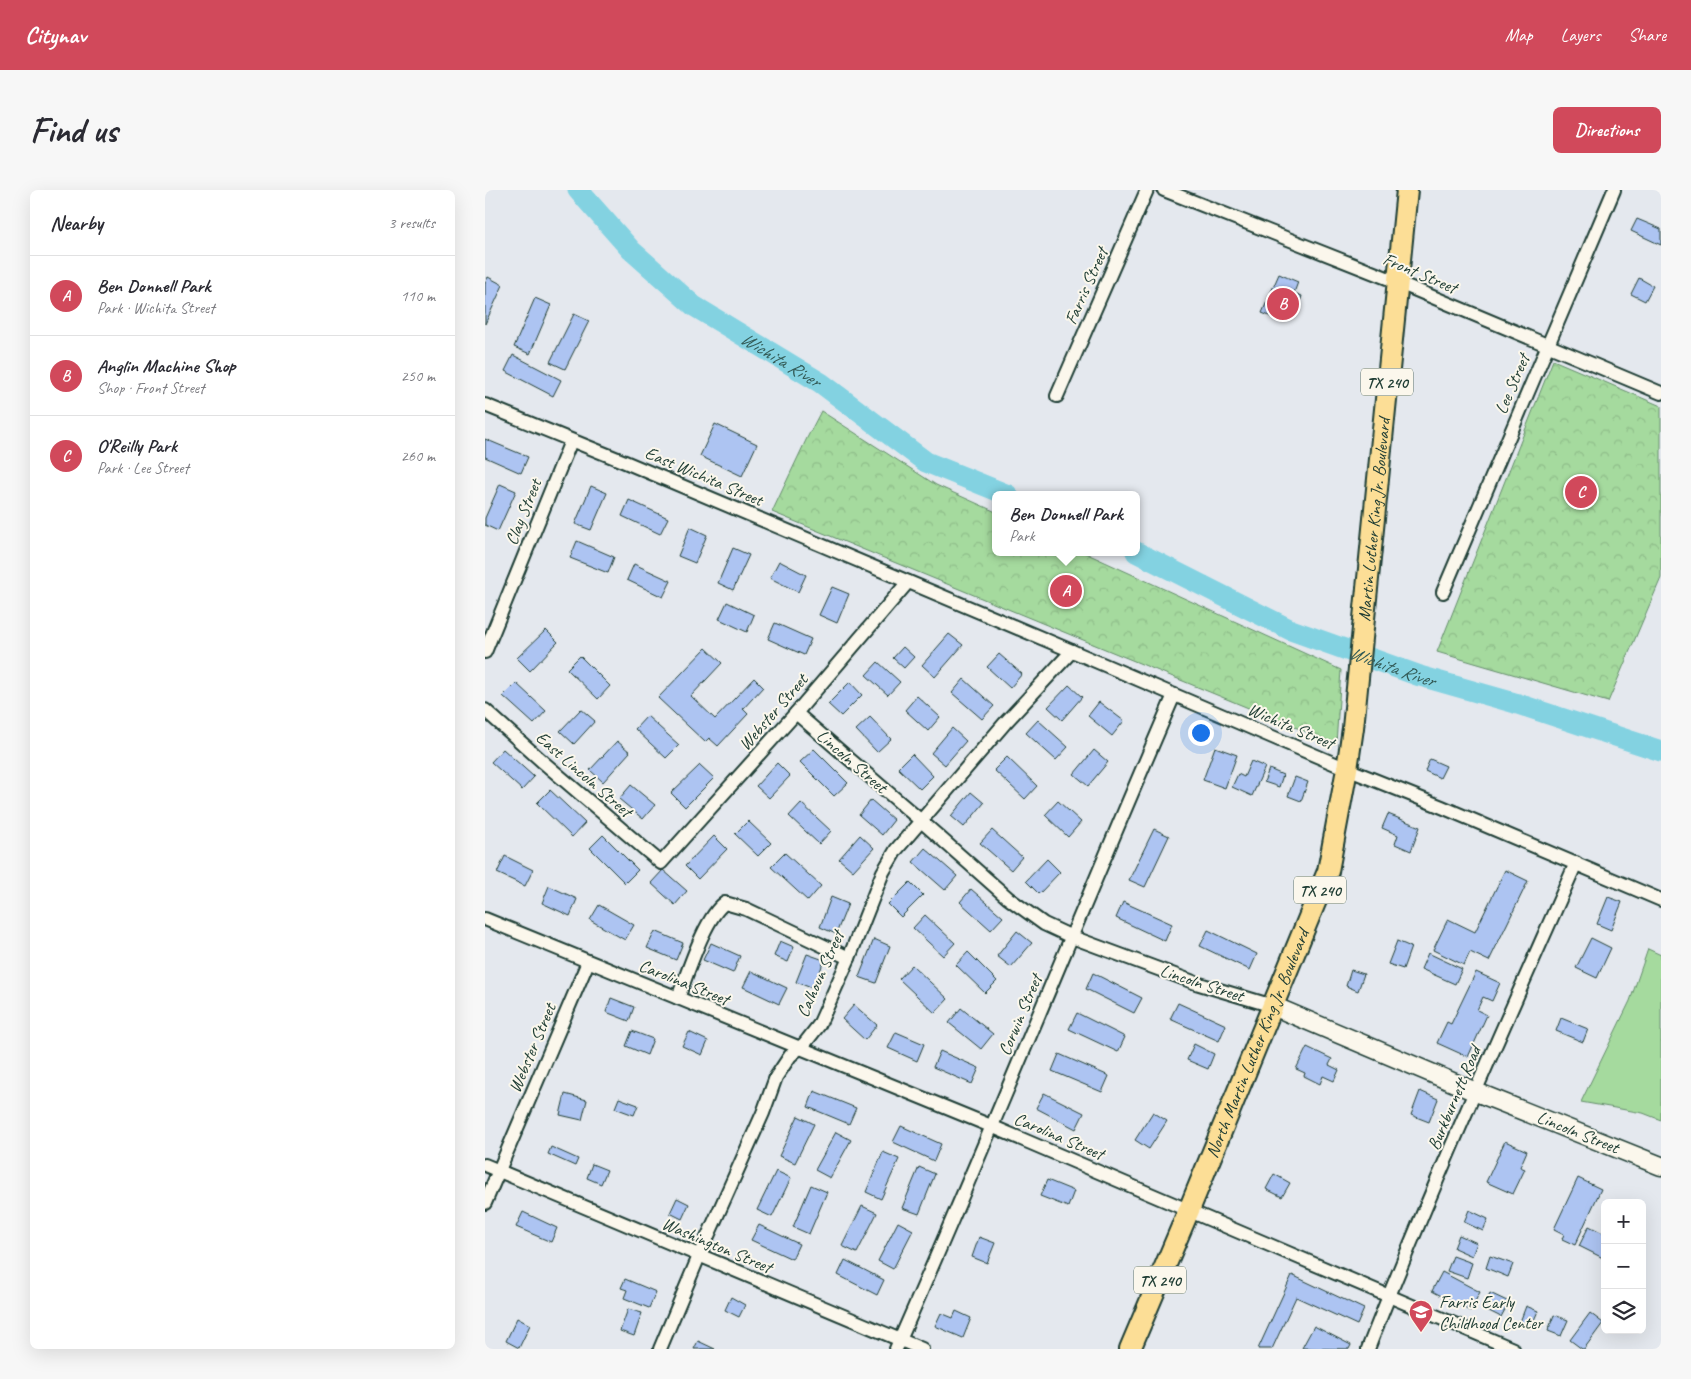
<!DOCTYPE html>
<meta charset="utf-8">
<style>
:root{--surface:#fff;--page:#f7f7f7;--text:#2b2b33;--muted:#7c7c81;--line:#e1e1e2;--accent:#d1495b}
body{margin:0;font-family:Caveat,sans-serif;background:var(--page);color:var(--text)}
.controls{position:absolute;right:15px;bottom:15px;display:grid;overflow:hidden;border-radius:8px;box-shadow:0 5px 20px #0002}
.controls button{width:45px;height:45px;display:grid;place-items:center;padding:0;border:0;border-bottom:1px solid var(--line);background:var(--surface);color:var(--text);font:25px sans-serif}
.you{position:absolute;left:715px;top:542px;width:18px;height:18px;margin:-12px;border:4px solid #fff;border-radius:50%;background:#1a73e8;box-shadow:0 0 0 8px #1a73e833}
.badge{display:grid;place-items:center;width:32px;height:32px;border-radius:50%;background:var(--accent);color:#fff;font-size:16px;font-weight:700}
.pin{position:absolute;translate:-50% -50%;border:2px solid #fff;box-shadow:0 1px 5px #0006}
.popup{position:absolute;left:507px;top:301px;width:148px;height:65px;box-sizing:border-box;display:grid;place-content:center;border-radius:8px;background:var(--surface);filter:drop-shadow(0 1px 4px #0005);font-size:16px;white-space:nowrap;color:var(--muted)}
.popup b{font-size:19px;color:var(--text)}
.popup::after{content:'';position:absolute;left:50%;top:100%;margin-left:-10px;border:10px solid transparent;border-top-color:var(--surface)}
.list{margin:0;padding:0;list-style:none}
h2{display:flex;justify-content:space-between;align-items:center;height:65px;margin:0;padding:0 20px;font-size:21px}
h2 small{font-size:16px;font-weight:400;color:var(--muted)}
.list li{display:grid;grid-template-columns:32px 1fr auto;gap:15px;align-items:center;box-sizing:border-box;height:80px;padding:0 20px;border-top:1px solid var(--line)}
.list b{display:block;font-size:19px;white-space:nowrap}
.list p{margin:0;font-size:16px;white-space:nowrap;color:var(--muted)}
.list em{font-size:16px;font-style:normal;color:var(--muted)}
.icon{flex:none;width:28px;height:28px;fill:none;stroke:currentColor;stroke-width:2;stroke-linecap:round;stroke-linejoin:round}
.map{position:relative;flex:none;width:1176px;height:1159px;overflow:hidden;border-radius:8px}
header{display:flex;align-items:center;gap:30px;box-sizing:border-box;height:70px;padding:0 25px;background:var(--accent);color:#fff}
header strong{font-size:24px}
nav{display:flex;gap:28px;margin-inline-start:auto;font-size:18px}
.intro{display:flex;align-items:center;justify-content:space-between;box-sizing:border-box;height:120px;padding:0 30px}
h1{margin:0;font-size:35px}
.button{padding:12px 22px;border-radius:8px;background:var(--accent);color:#fff;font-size:18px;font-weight:700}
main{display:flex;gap:30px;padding:0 30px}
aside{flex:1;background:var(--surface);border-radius:8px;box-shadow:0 5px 20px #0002}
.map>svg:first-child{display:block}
.park{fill:url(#park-crowns);stroke:#628c69}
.pitch{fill:#a5da9e;stroke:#628c69}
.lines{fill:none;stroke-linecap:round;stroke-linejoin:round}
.river{stroke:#83d2e1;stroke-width:21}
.building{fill:#adc4f2;stroke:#1f3d34}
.minor-casing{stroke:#1f3d34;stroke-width:16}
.secondary-casing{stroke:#1f3d34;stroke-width:21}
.primary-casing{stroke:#1f3d34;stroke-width:24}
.minor{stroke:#fbf7ec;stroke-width:12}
.secondary{stroke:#fbf7ec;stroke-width:18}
.primary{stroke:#fcde96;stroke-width:20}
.labels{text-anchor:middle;stroke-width:4;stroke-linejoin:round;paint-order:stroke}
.shield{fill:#fbf7ec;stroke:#61756b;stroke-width:1}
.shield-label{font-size:16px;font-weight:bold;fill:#1f3d34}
.street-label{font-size:18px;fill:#1f3d34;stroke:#fbf7ec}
.poi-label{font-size:18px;fill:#1f3d34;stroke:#fbf7ec;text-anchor:start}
.water-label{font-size:19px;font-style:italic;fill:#335b57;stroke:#fbf7ec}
</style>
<header>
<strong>Citynav</strong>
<nav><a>Map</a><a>Layers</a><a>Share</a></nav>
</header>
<div class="intro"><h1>Find us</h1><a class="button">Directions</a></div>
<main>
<aside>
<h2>Nearby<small>3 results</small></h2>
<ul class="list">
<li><span class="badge">A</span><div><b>Ben Donnell Park</b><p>Park · Wichita Street</p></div><em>110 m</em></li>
<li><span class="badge">B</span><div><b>Anglin Machine Shop</b><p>Shop · Front Street</p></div><em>250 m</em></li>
<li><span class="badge">C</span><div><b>O'Reilly Park</b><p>Park · Lee Street</p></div><em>260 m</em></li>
</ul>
</aside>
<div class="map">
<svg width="1176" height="1159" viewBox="0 0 1176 1159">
<defs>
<pattern id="park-crowns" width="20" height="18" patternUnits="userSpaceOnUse" patternTransform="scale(1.25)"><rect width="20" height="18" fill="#a5da9e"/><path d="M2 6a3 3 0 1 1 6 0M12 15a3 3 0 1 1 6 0" fill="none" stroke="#8ebc89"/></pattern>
</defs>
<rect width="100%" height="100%" fill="#e4e8ee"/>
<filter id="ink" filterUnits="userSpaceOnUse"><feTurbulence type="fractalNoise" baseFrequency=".02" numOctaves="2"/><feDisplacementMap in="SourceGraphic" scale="10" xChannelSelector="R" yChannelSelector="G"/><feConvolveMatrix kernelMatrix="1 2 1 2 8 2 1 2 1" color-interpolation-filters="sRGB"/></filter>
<g filter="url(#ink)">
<!-- park -->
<g class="park">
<path d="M1068,170L1176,216V388L1123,512L952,462Z"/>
<path d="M336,221L451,295L511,322V362H598L856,480L851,554L287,322L322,248Z"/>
</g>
<!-- pitch -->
<path class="pitch" d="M1163,759L1176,765V930L1158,923L1096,912L1145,811Z"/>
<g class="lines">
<!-- river -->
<g class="river">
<path id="s1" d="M93,0L146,60L209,116L336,193L441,272L523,305"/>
<path id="s2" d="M651,362L806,440L935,486L1030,513L1176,561"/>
</g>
</g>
<!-- building -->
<g class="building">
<path d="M1152,29L1176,39V55L1146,41Z"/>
<path d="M794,84L813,92L809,103L817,106L810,125L801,121L797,131L777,123Z"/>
<path d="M3,87L18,95L0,134V94Z"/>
<path d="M1154,88L1168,96L1160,111L1146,104Z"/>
<path d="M50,108L66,115L45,164L29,157Z"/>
<path d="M89,124L104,131L80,179L65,172Z"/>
<path d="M28,165L76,190L68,206L20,181Z"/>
<path d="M230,234L272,254L257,286L215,266Z"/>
<path d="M0,249L43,267L36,283L0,267Z"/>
<path d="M15,294L31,301L13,341L0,335V328Z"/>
<path d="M106,296L122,303L106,340L90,334Z"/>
<path d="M144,310L183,328L175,344L137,326Z"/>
<path d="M205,337L222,345L210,373L193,366Z"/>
<path d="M92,351L129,367L123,383L85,368Z"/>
<path d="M248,358L264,365L248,400L233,393Z"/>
<path d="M294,371L321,385L313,402L285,388Z"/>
<path d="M149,374L186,391L178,407L142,390Z"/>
<path d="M347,397L364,404L352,433L334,425Z"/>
<path d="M242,412L269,425L262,442L234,429Z"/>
<path d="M290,433L326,449L319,465L283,449Z"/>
<path d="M61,440L73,452L45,481L32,468Z"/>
<path d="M464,444L478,455L450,487L437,475Z"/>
<path d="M418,457L429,467L419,478L408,468Z"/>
<path d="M221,458L237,473L206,506L230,529L269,488L278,497L258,519L263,524L233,556L224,548L220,552L173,508Z"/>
<path d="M514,464L537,484L525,498L502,477Z"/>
<path d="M95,466L125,496L113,509L82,479Z"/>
<path d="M393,472L415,492L403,505L381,485Z"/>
<path d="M479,489L509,516L497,529L467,503Z"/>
<path d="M365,492L377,505L356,526L343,514Z"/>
<path d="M31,493L61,521L49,534L18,506Z"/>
<path d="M584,495L597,507L577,530L563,517Z"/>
<path d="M432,506L455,527L443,541L420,520Z"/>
<path d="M614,512L639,531L627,546L603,526Z"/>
<path d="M96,519L110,531L89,554L75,541Z"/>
<path d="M162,526L194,555L181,568L150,539Z"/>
<path d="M385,527L406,549L392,562L371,540Z"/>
<path d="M553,530L583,557L571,570L541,543Z"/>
<path d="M467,538L481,551L460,575L446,563Z"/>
<path d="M132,551L145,562L118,592L105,580Z"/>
<path d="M730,557L752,565L740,598L718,590Z"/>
<path d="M18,559L49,587L37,600L6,572Z"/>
<path d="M329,559L363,593L349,606L315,572Z"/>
<path d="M609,560L623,572L603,596L589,584Z"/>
<path d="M427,564L448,586L435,599L413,578Z"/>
<path d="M522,567L552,596L540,609L509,580Z"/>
<path d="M945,569L961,576L955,588L940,581Z"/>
<path d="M766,571L780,577L767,606L747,597L753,584L759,587Z"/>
<path d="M292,573L305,586L284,608L271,596Z"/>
<path d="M215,575L229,588L200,617L186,603Z"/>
<path d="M784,579L798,585L794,597L779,592Z"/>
<path d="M810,587L823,592L816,611L803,606Z"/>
<path d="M146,595L170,615L158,629L134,609Z"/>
<path d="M65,600L100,633L87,647L52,613Z"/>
<path d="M486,602L499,613L479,637L466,626Z"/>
<path d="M386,610L409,630L397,645L374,625Z"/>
<path d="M573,611L596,632L583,647L560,625Z"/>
<path d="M316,613L346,641L334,654L304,626Z"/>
<path d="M903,624L935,637L926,661L910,654L913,645L897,638Z"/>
<path d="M263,631L286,653L273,666L250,644Z"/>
<path d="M669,639L684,646L660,697L644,690Z"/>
<path d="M507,640L537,667L526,680L495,653Z"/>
<path d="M118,645L153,680L140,693L105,658Z"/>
<path d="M375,645L389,658L368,681L354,669Z"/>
<path d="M229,646L242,659L213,689L200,676Z"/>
<path d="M440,658L472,686L460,700L428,672Z"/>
<path d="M300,663L336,696L323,711L286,677Z"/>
<path d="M20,666L48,680L40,696L12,683Z"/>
<path d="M562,669L575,682L554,704L541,691Z"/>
<path d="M178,680L202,701L190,715L166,693Z"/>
<path d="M1020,680L1043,691L1004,771L985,762L979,775L948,760L963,729L990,742Z"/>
<path d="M425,692L438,705L416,727L403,714Z"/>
<path d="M64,696L92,709L85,726L57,713Z"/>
<path d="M486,699L518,727L506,740L475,712Z"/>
<path d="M346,707L363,714L351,744L335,737Z"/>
<path d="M1123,707L1137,712L1126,740L1112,734Z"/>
<path d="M638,712L687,734L680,751L631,728Z"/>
<path d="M114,715L149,735L140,750L105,730Z"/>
<path d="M440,725L470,753L458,766L428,738Z"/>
<path d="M723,740L772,764L765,780L715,756Z"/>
<path d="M170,741L198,753L191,770L162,758Z"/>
<path d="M532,741L547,753L526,777L512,766Z"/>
<path d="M1106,748L1126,758L1112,788L1091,778Z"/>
<path d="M389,749L405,756L391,793L374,787Z"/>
<path d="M295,751L309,757L303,772L289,766Z"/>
<path d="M912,751L926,757L918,779L903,774Z"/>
<path d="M226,753L255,766L248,783L218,770Z"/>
<path d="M483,762L512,791L500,803L471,775Z"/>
<path d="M943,763L977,779L970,794L936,779Z"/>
<path d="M322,764L339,770L329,799L311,792Z"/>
<path d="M427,775L463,809L450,823L414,789Z"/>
<path d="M866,780L879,784L873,801L861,796Z"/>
<path d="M266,781L302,798L294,814L258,797Z"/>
<path d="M991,782L1015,793L1007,811L998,807L992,820L1002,825L983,867L952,853L962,832L966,834Z"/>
<path d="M608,783L657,808L649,823L601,799Z"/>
<path d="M126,808L149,817L144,831L121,822Z"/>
<path d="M693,813L741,835L734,851L685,829Z"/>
<path d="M369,815L392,835L380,850L357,829Z"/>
<path d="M476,818L508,844L496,859L464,833Z"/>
<path d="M592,823L640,847L633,862L584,839Z"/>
<path d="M1076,828L1103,839L1098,852L1071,841Z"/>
<path d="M147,841L168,849L162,865L141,856Z"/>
<path d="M204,842L223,851L217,865L197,856Z"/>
<path d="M411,842L439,854L432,871L403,858Z"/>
<path d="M709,854L729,864L723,879L702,870Z"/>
<path d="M822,857L847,869L844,875L854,880L849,891L838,886L835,894L819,886L820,883L811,879Z"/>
<path d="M455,861L494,878L487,894L448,877Z"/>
<path d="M574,864L624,886L617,902L567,881Z"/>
<path d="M329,901L371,918L364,934L323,917Z"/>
<path d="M935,901L953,909L944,932L926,925Z"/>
<path d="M559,903L599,923L591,939L551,918Z"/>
<path d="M80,904L102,910L97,930L75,925Z"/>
<path d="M134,908L153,915L149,925L130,918Z"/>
<path d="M668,922L682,931L664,959L650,950Z"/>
<path d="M313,926L329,934L310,973L294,966Z"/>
<path d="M416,936L456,954L449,971L408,952Z"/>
<path d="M351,942L366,950L345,988L330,980Z"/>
<path d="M1020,951L1042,961L1035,977L1040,979L1028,1004L1001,992Z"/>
<path d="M66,957L93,969L90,976L63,964Z"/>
<path d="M398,962L414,969L396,1009L381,1002Z"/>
<path d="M107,974L122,980L116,994L102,988Z"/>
<path d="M434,977L450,984L434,1024L417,1018Z"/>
<path d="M291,981L306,988L287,1027L272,1020Z"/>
<path d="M789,984L805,993L797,1007L781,999Z"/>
<path d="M1093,988L1116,999L1090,1055L1077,1049L1079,1044L1069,1039Z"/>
<path d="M562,990L589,1001L583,1017L555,1006Z"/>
<path d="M326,995L342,1002L324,1044L308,1037Z"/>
<path d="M192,1008L204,1014L197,1029L185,1023Z"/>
<path d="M377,1016L392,1023L372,1063L357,1056Z"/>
<path d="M984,1020L1003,1029L998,1041L979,1032Z"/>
<path d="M38,1022L72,1038L66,1052L31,1037Z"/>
<path d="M413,1032L428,1040L408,1079L393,1071Z"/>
<path d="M274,1035L314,1054L307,1069L266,1050Z"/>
<path d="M1104,1036L1120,1044V1069L1094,1056Z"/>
<path d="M974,1045L992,1053L987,1066L969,1058Z"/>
<path d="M494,1047L510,1053L502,1073L487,1067Z"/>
<path d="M968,1066L987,1073L982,1088L962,1081Z"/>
<path d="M1005,1066L1028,1074L1023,1087L1001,1078Z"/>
<path d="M360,1070L399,1090L392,1105L353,1085Z"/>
<path d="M957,1082L995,1102L985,1121L947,1101Z"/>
<path d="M807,1085L879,1119L872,1135L811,1107L787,1159H773Z"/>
<path d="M140,1089L171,1102L164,1118L139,1108L142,1100L136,1098Z"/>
<path d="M1005,1103L1024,1112L1016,1127L998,1118Z"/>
<path d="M246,1107L260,1115L254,1127L240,1120Z"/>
<path d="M1041,1116L1053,1121L1046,1137L1035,1132Z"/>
<path d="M143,1119L157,1123L149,1146L135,1141Z"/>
<path d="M471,1121L486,1128L478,1148L450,1136L456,1123L468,1128Z"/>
<path d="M1105,1123L1118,1133L1099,1159H1097L1085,1150Z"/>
<path d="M1069,1125L1083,1130L1076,1146L1063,1141Z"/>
<path d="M32,1128L45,1135L34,1158L21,1151Z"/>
<path d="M829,1136L866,1155L864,1159L817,1158Z"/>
<path d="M213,1151L230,1159H209Z"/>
</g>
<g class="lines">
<defs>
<g id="minor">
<path d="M679,0L912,92L1176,203"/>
<path d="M572,206L662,0"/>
<path d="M0,215L140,272L587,461L862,579L957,617L1176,710"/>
<path d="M958,402L1129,0"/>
<path d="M0,462L86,251"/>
<path d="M0,520L58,572L176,673L311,523L423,392"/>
<path d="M311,523L435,630L523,708L559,734L587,747L711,793L788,816"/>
<path d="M0,729L506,936L1028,1159"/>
<path d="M193,808C202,785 220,726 240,713L261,719L364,768"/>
<path d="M0,975L437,1159"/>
<path d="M0,1013L103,772"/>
<path d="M175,1159L214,1066L278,923L291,887L305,866L320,853L334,835L364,768L398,682L411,660L520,533L587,461"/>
<path d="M411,1159C507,942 595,722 689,505"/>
<path d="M883,1159C947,995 1020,834 1091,673"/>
</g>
<path id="secondary" d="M788,816L991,902L1176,976"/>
<g id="primary">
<path id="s3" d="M645,1159L704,1020L843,681L862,579L868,538L922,0"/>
</g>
</defs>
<!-- minor casing -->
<use href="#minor" class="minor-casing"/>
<!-- secondary casing -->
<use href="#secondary" class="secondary-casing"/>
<!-- primary casing -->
<use href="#primary" class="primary-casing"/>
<!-- minor -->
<use href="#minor" class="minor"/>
<!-- secondary -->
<use href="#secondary" class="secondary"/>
<!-- primary -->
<use href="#primary" class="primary"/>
</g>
</g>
<!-- icons -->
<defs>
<symbol id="school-pin" viewBox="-11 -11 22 30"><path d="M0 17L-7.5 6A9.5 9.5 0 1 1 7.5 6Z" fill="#d1495b" stroke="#fbf7ec"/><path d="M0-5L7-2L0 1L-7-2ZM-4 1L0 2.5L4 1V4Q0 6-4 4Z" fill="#fff"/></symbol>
</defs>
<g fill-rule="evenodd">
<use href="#school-pin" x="922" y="1108" width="28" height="38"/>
</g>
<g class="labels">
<!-- shield labels -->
<g class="shield">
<rect x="876" y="178.5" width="52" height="27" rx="4"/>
<rect x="809" y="686.5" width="52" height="27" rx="4"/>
<rect x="649" y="1076.5" width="52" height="27" rx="4"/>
</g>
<g class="shield-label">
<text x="902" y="198">TX 240</text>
<text x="835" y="706">TX 240</text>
<text x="675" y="1096">TX 240</text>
</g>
<!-- street labels -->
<g class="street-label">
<text transform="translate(935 83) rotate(23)" y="6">Front Street</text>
<text transform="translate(601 96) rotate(-66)" y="6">Farris Street</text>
<text transform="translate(1027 194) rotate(-67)" y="6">Lee Street</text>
<text transform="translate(219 286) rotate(23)" y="6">East Wichita Street</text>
<text transform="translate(38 322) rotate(-68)" y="6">Clay Street</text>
<text dy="6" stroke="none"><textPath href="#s3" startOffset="872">Martin Luther King Jr. Boulevard</textPath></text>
<text transform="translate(288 522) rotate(-49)" y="6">Webster Street</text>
<text transform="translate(806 536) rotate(23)" y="6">Wichita Street</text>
<text transform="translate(367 571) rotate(41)" y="6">Lincoln Street</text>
<text transform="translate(99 584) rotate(41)" y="6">East Lincoln Street</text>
<text transform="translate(335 784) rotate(-66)" y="6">Calhoun Street</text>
<text transform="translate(199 792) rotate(22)" y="6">Carolina Street</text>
<text transform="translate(717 793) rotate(18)" y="6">Lincoln Street</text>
<text transform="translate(535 825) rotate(-67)" y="6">Corwin Street</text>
<text dy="6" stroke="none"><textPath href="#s3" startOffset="331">North Martin Luther King Jr. Boulevard</textPath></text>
<text transform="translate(47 858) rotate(-67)" y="6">Webster Street</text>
<text transform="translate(969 908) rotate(-67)" y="6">Burkburnett Road</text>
<text transform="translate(1093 942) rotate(22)" y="6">Lincoln Street</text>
<text transform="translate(574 946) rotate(23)" y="6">Carolina Street</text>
<text transform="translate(232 1055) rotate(23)" y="6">Washington Street</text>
</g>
<!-- poi labels -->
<g class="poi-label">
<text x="954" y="1118">Farris Early<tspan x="954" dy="21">Childhood Center</tspan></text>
</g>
<!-- water labels -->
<g class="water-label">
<text dy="7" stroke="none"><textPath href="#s1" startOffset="266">Wichita River</textPath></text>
<text dy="7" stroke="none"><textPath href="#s2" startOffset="281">Wichita River</textPath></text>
</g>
</g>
</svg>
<div class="controls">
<button>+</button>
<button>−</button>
<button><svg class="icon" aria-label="layers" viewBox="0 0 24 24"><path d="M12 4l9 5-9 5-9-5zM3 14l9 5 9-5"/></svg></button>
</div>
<div class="you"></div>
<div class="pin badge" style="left:581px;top:401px">A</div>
<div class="popup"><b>Ben Donnell Park</b>Park</div>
<div class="pin badge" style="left:798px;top:114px">B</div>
<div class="pin badge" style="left:1096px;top:302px">C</div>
</div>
</main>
